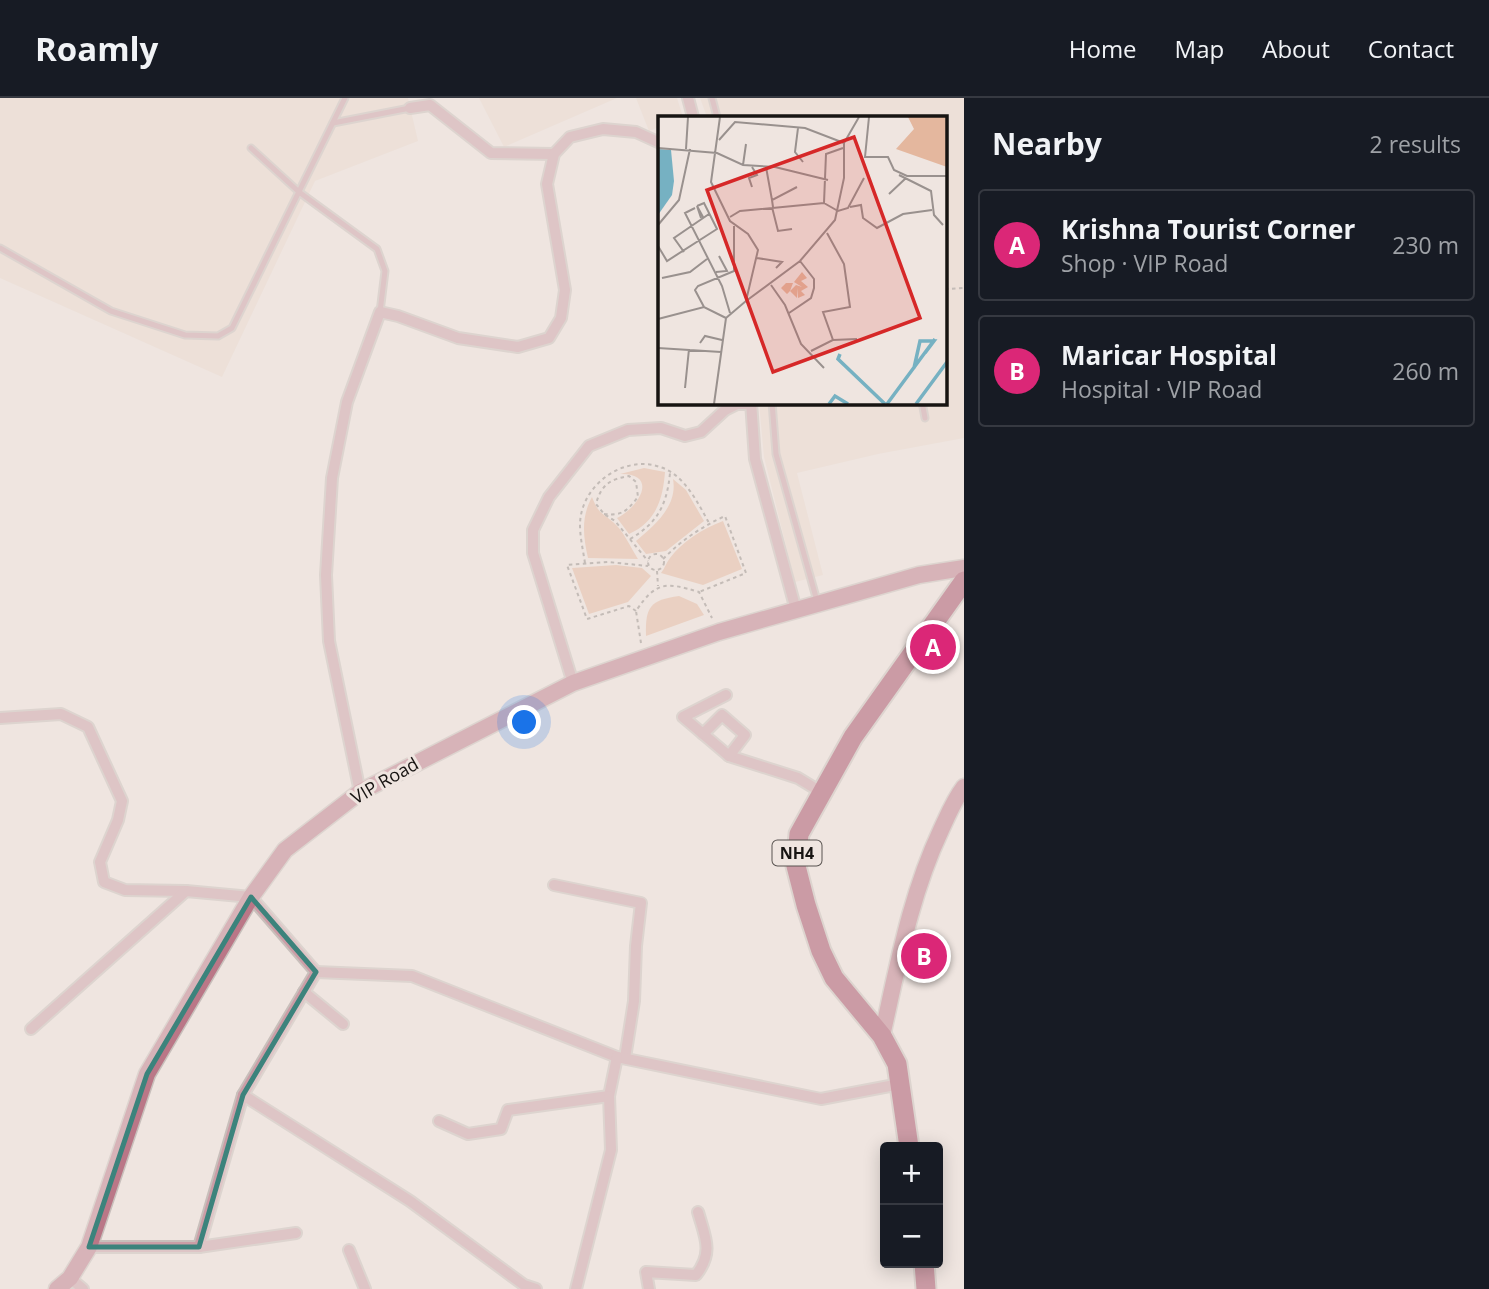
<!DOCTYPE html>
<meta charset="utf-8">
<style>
:root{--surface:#171b24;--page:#20242c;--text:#f1f3f6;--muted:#9ea1a6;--line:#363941;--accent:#db2777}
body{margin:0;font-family:"Open Sans",sans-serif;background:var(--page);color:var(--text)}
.controls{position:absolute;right:21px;bottom:21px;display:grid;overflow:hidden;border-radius:7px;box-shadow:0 4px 18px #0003}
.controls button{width:63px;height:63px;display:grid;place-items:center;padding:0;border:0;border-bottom:2px solid var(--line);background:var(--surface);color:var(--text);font:35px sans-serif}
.you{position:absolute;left:525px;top:625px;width:24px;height:24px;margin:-18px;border:5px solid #fff;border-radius:50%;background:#1a73e8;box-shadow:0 0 0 10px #1a73e833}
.badge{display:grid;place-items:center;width:46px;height:46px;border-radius:50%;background:var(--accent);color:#fff;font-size:23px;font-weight:700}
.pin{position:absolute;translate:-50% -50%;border:4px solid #fff;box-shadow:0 2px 7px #0006}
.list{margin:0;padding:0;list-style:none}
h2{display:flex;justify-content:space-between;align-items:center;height:91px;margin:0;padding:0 28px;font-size:30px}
h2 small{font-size:23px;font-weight:400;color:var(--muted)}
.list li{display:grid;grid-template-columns:46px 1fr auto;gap:21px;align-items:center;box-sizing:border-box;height:112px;margin:0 14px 14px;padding:0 14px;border:2px solid var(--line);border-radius:7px}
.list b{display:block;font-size:26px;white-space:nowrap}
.list p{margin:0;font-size:23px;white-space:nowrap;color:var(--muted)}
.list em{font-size:23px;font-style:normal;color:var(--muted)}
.map{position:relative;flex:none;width:964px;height:1191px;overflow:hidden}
header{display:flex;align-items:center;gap:42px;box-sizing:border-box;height:98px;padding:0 35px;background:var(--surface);border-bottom:2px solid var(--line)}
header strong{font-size:33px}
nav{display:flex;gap:38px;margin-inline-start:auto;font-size:24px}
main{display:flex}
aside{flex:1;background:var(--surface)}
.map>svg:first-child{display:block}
.built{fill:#ead9cf}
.green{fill:#e4b79e}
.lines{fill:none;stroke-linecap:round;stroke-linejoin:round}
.lane-casing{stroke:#c8bfbb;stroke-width:9}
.street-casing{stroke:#c8bfbb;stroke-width:14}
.secondary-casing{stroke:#c8bfbb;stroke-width:19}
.highway-casing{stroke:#c8bfbb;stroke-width:23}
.path{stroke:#908986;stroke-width:2;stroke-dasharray:3.5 3.5;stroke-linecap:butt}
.lane{stroke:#cb9da6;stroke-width:5}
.street{stroke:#cb9da6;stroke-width:10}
.secondary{stroke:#ba7787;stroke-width:16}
.highway{stroke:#9f425d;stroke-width:19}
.marked{fill:none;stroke:#3c837c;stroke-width:5;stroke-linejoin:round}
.labels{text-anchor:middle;stroke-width:6;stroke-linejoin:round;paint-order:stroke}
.shield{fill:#efe5e0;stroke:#585350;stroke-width:2}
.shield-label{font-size:16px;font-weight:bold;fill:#171412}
.street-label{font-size:18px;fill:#171412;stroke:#efe5e0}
.inset-river{fill:none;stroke:#76b1c2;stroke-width:3.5}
.inset-road{fill:none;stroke:#99918e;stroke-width:2}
.view{fill:#d62828;fill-opacity:0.15;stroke:#d62828;stroke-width:3.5}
.inset-edge{fill:none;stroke:#171412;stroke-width:3.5}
</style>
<header>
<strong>Roamly</strong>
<nav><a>Home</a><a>Map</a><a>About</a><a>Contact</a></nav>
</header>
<main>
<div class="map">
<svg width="964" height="1191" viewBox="0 0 964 1191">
<rect width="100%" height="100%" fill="#efe5e0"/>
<!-- built -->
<g class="built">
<path d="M0,0H408L418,43L315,83L222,279L0,180Z"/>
<path d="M479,0H617L504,49Z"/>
<path d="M636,0H677L683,19H660L659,29L649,33Z"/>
<path d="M700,0H964V340L878,356L797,375L823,477L795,484L764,359L759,305L945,304V19H707Z"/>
</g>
<!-- green -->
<g class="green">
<path d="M644,370L665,374C663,401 656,424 629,436L617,420C641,408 658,375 620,376Z"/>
<path d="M673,381L686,392L704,423L666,453L646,456L636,443C654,428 678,408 673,381Z"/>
<path d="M592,399C599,416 600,413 613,424C623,432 631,450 638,461L588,460C583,438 581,419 592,399Z"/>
<path d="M723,423L742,471L703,487L661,475C665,470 666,465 670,460C683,443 702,431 723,423Z"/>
<path d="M616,467L642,470L651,478L628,504L589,516L572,470Z"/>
<path d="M679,498L697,506L704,517L646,538C645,509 650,502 679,498Z"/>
</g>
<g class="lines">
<defs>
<g id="lane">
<path d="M712,0L717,19"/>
<path d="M333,25L410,10"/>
<path d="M251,50L299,94L377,151L385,173L380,214"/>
<path d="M0,150L111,213L185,237L218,238L232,230L345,0"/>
<path d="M772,304L776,356L817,503"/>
<path d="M922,304L925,320"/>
</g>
<g id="street">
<path d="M688,0L693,19"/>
<path d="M410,10L430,7L491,55L554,56"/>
<path d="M751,304L755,361L796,512"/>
<path d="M573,585L533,455V432L549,399L589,348L628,332L661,330L685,338L701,334L725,312L737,306H751"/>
<path d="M726,597L683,619L729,658L798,680L821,694"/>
<path d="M0,620L61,616L88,629L122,703L118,722L100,764L104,784L125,792L186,793"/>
<path d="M703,636L722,617L745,637L729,658"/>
<path d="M360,694L329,543L326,477L332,380L347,304L380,214L398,218L458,240L518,249L549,240L561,220L565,192L547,86L554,56L570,39L603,31L636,34L660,45"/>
<path d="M554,787L641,805L636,848L634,903L625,960"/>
<path d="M316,874L412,878L617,959L821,1001L900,986"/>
<path d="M304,894L343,926"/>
<path d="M31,931L186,793L251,799L316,874L243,997L199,1149H89"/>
<path d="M243,997L410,1103L524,1187L536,1191"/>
<path d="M439,1023L468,1036L501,1031L508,1012L609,998L617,959"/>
<path d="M199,1149L296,1135"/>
<path d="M349,1152L365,1191"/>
<path d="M70,1180L83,1191"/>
<path d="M576,1191L611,1052L609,998"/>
<path d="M649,1191L646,1174L696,1177C714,1154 705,1139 698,1114"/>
</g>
<g id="secondary">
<path d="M882,938C898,867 910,798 941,732C948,717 954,702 964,689"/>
<path d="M57,1191L70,1180L89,1149L147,976L251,799L285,752L360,694L573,585L719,534L919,477L964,470"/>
</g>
<g id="highway">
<path d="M909,1049L897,966L882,938L834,880L821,853L806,807L796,768L799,736L853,639L964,483"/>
<path d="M924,1165L926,1191"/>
</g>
</defs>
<!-- lane casing -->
<use href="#lane" class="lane-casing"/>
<!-- street casing -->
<use href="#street" class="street-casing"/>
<!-- secondary casing -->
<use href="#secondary" class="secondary-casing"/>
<!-- highway casing -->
<use href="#highway" class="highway-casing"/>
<!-- path -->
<g class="path">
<path d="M945,191L964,190"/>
<path d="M604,416C622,418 627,413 638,399L636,384L629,378C610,381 601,387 596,406L604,416L615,423L648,463"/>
<path d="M630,441C658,425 667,406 670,375"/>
<circle cx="656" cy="464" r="8"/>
<path d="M663,461C682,442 701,429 725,418L746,475L699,494"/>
<path d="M585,465C583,452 580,439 580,427C580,388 623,356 660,369C684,376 698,405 709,425"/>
<path d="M657,473L658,488"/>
<path d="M636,513L629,508L587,521L567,467L608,464L648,468"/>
<path d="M641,545L636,513C656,483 666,484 699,494L712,520"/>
</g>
<!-- lane -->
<use href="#lane" class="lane"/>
<!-- street -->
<use href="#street" class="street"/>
<!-- secondary -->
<use href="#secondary" class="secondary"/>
<!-- highway -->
<use href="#highway" class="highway"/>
</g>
<!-- marked area -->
<path d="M0 0H964V1191H0ZM251,799L316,874L243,997L199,1149H89L147,976Z" fill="#efe5e0" fill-opacity=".55" fill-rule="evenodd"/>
<path class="marked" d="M251,799L316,874L243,997L199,1149H89L147,976Z"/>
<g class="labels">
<!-- shield labels -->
<rect class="shield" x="772.5" y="742.5" width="49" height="25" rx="5"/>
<g class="shield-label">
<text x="797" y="761">NH4</text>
</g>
<!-- street labels -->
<g class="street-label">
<text transform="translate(385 683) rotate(-30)" y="6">VIP Road</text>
</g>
</g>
<!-- overview -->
<g transform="translate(658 18)">
<rect width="289" height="289" fill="#efe5e0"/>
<path d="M250,1H289V51L238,33L256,13ZM144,156L149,162L143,165L150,171L143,175L147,179L140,182V172L139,182L132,175L129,178L123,172L128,167H135L132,175L138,169L144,171L136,166Z" fill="#e4b79e"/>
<path d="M0,33L13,34L16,65L14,79L0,99Z" fill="#76b1c2"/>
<path class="inset-river" d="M182,238L180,243L227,288M256,252L262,225H276L267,237M171,288L177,280L190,288M229,288L277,223M258,288L289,246"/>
<path class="inset-road" d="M211,1L207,41H230L236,54L249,60H289M140,12L137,36L145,46M61,24L77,6L147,12L186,27M0,32L59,37L85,49L117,51L170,64M185,32L168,38L166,87L180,95L190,92L206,62M28,33L30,1M85,49L88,28M108,51L114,84M241,59L273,75L276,99L285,109M94,71L91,62L99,59L94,51M231,78L248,62M114,91L120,115L134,113M115,91L114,84L139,71M192,91L203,89L205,102L219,112L245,98L274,94M37,92L27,97L64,170L72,197M72,101L82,95L166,87M43,102L39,90L45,101M0,109L21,84L32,33M0,130L9,145L59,113L46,87L39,90M26,136L16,122L51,98M99,142L124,146L118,152M58,156L69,155L61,140M4,162L32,156L49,143M113,169L127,189L143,228L166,252M88,185L142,145L177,104L186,62V27L201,1M46,191L37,174L40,170L76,155V110M131,197L153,182L156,172V163L142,145M0,203L46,191L68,202M175,224L199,223M42,227L47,220L64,224M0,232L63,236M153,235L175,224L165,196L192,191L186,148L169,117M27,272L31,233M56,288L68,202L88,185L100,134L90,118L72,105L53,66L62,1"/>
<path class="view" d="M196,21L262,202L115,256L49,74Z"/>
<rect width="289" height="289" class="inset-edge"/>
</g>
</svg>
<div class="controls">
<button>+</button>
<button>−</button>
</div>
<div class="you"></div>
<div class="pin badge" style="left:933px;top:549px">A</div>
<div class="pin badge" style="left:924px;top:858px">B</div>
</div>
<aside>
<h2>Nearby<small>2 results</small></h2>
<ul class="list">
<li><span class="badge">A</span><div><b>Krishna Tourist Corner</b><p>Shop · VIP Road</p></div><em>230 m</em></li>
<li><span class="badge">B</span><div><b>Maricar Hospital</b><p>Hospital · VIP Road</p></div><em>260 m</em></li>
</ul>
</aside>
</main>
